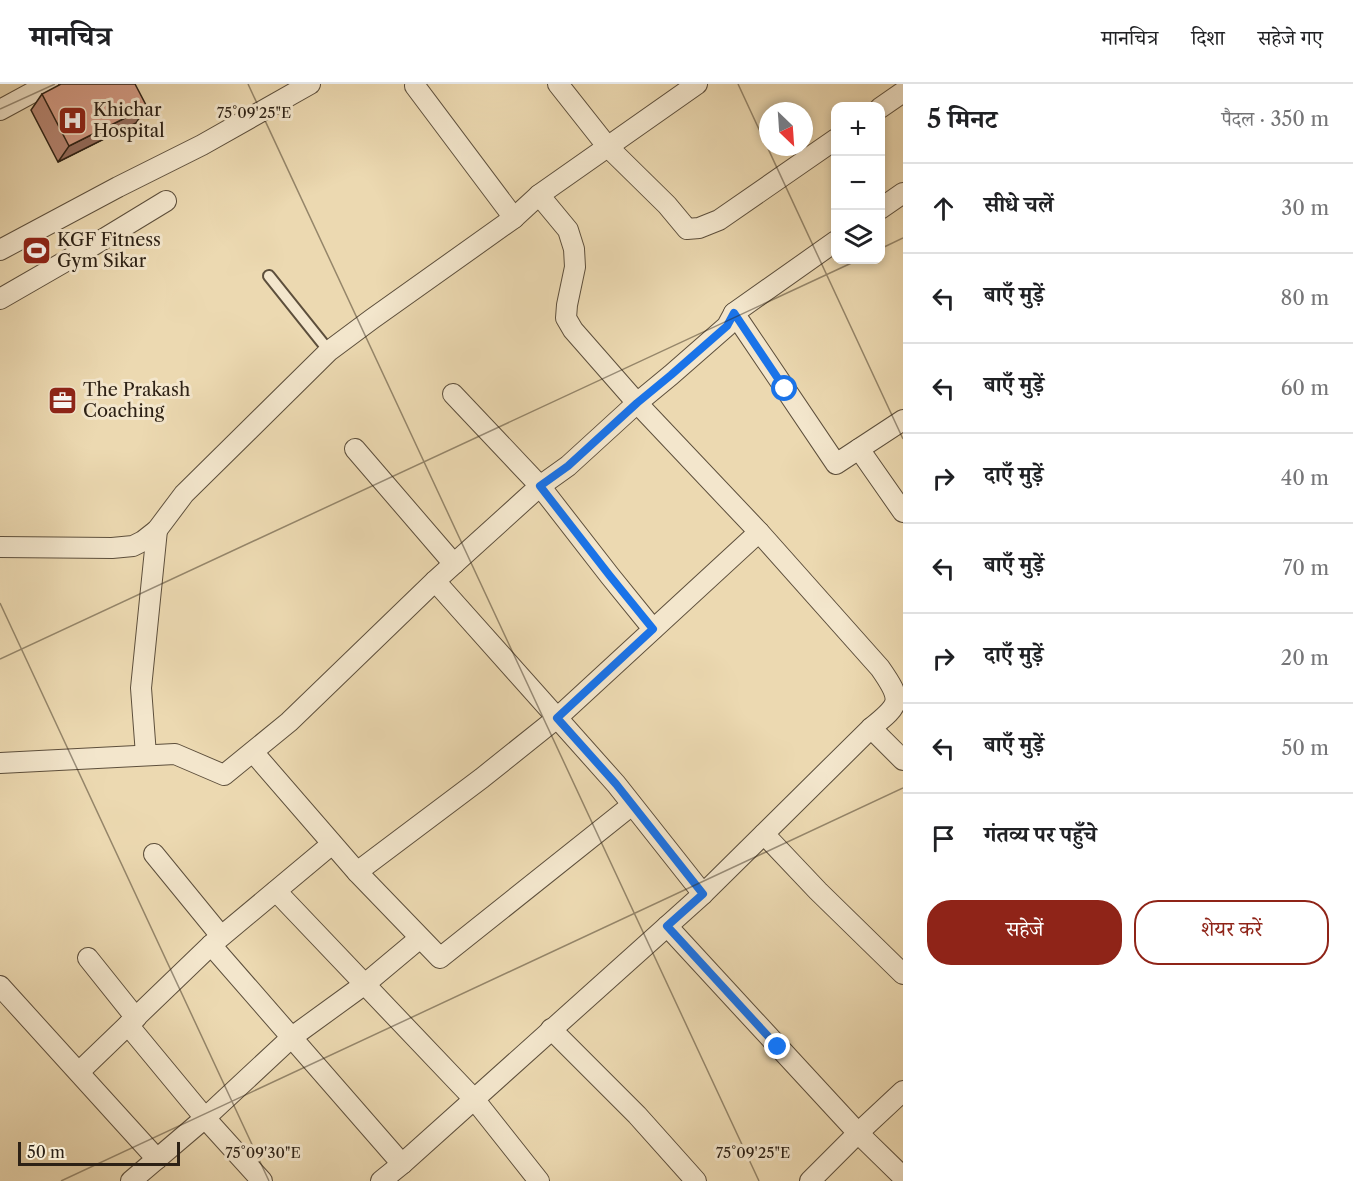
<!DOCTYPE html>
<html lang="hi">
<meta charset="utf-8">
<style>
:root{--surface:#fff;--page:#f2f2f2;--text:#202124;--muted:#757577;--line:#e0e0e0;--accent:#8f2418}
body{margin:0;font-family:"Libre Caslon Text","Noto Serif Devanagari",serif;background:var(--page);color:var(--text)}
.controls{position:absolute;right:18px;top:18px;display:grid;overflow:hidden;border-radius:12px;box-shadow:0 3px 9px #0003}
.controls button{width:54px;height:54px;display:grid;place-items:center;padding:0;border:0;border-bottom:2px solid var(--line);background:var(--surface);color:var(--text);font:30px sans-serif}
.compass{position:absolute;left:759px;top:18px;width:54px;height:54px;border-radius:50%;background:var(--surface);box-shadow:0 3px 9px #0003;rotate:155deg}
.scale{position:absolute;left:18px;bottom:15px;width:162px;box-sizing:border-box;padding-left:6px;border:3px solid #2d2115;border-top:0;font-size:16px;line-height:21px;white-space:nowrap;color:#2d2115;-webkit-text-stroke:4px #f3e6cc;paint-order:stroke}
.stop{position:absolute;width:18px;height:18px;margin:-14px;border:4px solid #1a73e8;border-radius:50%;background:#fff}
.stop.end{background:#1a73e8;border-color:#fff;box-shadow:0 2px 6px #0008}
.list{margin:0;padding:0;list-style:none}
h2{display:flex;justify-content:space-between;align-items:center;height:78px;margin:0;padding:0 24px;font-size:26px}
h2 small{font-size:20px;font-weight:400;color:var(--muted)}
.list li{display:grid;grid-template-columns:39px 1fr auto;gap:18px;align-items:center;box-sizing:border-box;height:90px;padding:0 24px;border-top:2px solid var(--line)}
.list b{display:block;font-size:22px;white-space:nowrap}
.list em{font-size:20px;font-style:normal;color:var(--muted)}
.actions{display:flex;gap:12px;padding:18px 24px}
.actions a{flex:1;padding:14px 0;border:2px solid var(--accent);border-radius:24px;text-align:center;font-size:21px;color:var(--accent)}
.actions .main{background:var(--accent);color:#fff}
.icon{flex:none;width:33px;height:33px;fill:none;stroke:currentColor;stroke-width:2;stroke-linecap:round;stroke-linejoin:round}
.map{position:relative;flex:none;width:903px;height:1097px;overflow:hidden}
header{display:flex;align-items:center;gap:36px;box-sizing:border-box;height:84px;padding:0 30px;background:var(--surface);border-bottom:2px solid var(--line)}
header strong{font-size:28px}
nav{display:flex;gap:33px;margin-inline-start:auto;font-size:21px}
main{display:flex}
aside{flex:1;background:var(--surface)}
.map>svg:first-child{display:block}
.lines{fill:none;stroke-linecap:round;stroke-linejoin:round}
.service-casing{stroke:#5d4f3c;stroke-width:14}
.minor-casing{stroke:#5d4f3c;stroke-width:22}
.service{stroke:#f3e6cc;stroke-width:10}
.minor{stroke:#f3e6cc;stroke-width:20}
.wall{fill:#b78673;stroke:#2d2115;stroke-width:1.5}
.shaded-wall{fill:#956d5e;stroke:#2d2115;stroke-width:1.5}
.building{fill:#d59c86;stroke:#2d2115;stroke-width:1.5}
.route{stroke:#1a73e8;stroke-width:8}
.ticks{fill:none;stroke:#2d2115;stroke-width:1.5;stroke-opacity:0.45}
.labels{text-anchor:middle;stroke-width:6;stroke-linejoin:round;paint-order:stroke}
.poi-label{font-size:18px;fill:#2d2115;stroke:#f3e6cc;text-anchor:start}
.ticks-label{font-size:15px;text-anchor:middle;fill:#2d2115;stroke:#f3e6cc;stroke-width:6;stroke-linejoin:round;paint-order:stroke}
</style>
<header>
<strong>मानचित्र</strong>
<nav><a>मानचित्र</a><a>दिशा</a><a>सहेजे गए</a></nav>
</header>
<main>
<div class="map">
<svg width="903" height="1097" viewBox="0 0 903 1097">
<rect width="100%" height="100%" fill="#ecd9b1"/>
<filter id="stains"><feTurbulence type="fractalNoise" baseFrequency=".00333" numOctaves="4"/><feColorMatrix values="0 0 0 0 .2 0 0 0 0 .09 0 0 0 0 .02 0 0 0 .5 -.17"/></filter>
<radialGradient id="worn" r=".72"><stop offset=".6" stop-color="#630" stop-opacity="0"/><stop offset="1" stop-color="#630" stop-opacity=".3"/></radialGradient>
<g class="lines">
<defs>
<path id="service" d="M269,192L329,267"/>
<g id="minor">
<path d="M558,0L607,62L667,121L687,145L699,144L719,136L836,55"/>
<path d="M415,2L514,134"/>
<path d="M880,24L903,8"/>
<path d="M0,26L48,0"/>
<path d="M880,125L903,109"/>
<path d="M0,166L118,103L202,61L310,0"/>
<path d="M0,215L92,162L166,117"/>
<path d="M734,229L836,380L903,336"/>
<path d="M453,310L540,402L610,492L653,545"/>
<path d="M355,365L454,480"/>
<path d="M859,365L903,428"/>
<path d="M0,463L112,464L133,462L143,457L157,446L184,410L329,267L372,235L514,134L539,111L697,0"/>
<path d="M435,497L616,700L703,810"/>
<path d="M871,644L903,676"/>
<path d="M253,668L357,788L440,874L632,721"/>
<path d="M146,671L141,604L157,446"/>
<path d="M0,679L175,670L224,691L289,638L435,497L540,402L568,382L637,319L671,291L727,242L734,229L836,157"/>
<path d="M764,750L818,807L903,890"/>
<path d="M154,770L221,852"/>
<path d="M357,788L482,694L557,634L759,448"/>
<path d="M276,807L474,1015L539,1097"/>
<path d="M667,842L858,1049L903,1093"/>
<path d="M211,861L402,1080"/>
<path d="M88,874L136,934"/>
<path d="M0,902L157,1075"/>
<path d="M128,941L205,1034L262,1097"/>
<path d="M551,945L637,1031L696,1097"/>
<path d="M79,988L211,861L332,760"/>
<path d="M131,1097L205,1034L292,953L365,900L420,854"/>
<path d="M381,1097L402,1080L703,810L871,644C901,620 903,617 880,584L759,448L637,319L573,246L566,234L567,221L575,183L574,165L568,146L539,111"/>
<path d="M810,1097L858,1049L903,1007"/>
</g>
</defs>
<!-- service casing -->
<use href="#service" class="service-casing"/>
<!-- minor casing -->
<use href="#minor" class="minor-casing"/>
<!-- service -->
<use href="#service" class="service"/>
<!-- minor -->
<use href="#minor" class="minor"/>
</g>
<!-- wall -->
<path class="wall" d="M42,10L136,39L58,78L31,26Z"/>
<!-- shaded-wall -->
<path class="shaded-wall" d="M147,23L136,39L58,78L69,62Z"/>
<!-- building -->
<path class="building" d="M61,0H135L147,23L69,62L42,10Z"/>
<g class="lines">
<!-- route -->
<path class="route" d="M778,963L667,842L703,810L616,700L557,634L653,545L610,492L540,402L568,382L637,319L671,291L727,242L734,229L785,305"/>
</g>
<!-- ticks -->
<path class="ticks" d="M248,0L759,1097M738,0L903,355M0,25L55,0M880,165L903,154M0,519L269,1097M0,575L858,176M61,1097L903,704"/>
<!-- icons -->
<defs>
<symbol id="hospital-square" viewBox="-11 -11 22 22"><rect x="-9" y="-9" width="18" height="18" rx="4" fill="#8f2418" stroke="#f3e6cc"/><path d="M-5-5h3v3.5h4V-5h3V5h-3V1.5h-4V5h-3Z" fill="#fff"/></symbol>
<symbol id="stadium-square" viewBox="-11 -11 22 22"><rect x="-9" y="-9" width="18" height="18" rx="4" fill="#8f2418" stroke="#f3e6cc"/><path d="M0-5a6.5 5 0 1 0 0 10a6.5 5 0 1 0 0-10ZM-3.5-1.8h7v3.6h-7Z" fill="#fff"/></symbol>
<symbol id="office-square" viewBox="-11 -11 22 22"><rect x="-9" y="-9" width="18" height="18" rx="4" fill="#8f2418" stroke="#f3e6cc"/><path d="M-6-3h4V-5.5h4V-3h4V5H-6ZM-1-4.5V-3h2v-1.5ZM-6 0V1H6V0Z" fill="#fff"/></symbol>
</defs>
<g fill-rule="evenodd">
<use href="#hospital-square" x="56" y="20" width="33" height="33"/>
<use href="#stadium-square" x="20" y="150" width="33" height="33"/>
<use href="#office-square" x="46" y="300" width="33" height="33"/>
</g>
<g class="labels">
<!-- poi labels -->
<g class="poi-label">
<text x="93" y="32">Khichar<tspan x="93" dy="21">Hospital</tspan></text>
<text x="57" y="162">KGF Fitness<tspan x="57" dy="21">Gym Sikar</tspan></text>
<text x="83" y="312">The Prakash<tspan x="83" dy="21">Coaching</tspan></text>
</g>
</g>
<g class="ticks-label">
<text x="254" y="34">75°09'25"E</text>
<text x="263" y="1074">75°09'30"E</text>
<text x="753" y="1074">75°09'25"E</text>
</g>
<rect width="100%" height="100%" filter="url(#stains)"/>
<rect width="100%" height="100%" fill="url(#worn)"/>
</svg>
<div class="controls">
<button>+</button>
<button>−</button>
<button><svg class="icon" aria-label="layers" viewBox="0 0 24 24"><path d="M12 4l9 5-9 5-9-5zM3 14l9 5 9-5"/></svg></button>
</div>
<svg class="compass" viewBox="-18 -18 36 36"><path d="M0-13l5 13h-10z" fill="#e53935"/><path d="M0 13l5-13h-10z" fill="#757577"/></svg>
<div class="scale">50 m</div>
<div class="stop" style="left:785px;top:305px"></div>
<div class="stop end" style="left:778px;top:963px"></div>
</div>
<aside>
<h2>5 मिनट<small>पैदल · 350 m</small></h2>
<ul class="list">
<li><svg class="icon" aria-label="ahead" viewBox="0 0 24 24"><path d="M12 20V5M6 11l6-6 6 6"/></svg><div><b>सीधे चलें</b></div><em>30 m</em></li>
<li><svg class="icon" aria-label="left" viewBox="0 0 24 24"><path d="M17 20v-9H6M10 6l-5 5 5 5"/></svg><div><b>बाएँ मुड़ें</b></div><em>80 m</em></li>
<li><svg class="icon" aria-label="left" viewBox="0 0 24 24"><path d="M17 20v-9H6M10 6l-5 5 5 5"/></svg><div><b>बाएँ मुड़ें</b></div><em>60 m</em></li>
<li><svg class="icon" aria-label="right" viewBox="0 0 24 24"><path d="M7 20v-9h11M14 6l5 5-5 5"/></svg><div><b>दाएँ मुड़ें</b></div><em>40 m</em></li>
<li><svg class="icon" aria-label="left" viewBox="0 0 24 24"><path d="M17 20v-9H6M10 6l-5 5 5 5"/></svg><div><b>बाएँ मुड़ें</b></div><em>70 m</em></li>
<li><svg class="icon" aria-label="right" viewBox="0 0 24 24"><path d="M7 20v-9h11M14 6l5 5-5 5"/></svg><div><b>दाएँ मुड़ें</b></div><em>20 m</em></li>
<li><svg class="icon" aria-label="left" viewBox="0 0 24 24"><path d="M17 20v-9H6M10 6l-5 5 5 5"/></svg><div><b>बाएँ मुड़ें</b></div><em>50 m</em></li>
<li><svg class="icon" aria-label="arrive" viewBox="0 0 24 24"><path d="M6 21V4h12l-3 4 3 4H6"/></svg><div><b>गंतव्य पर पहुँचे</b></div></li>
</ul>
<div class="actions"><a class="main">सहेजें</a><a>शेयर करें</a></div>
</aside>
</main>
